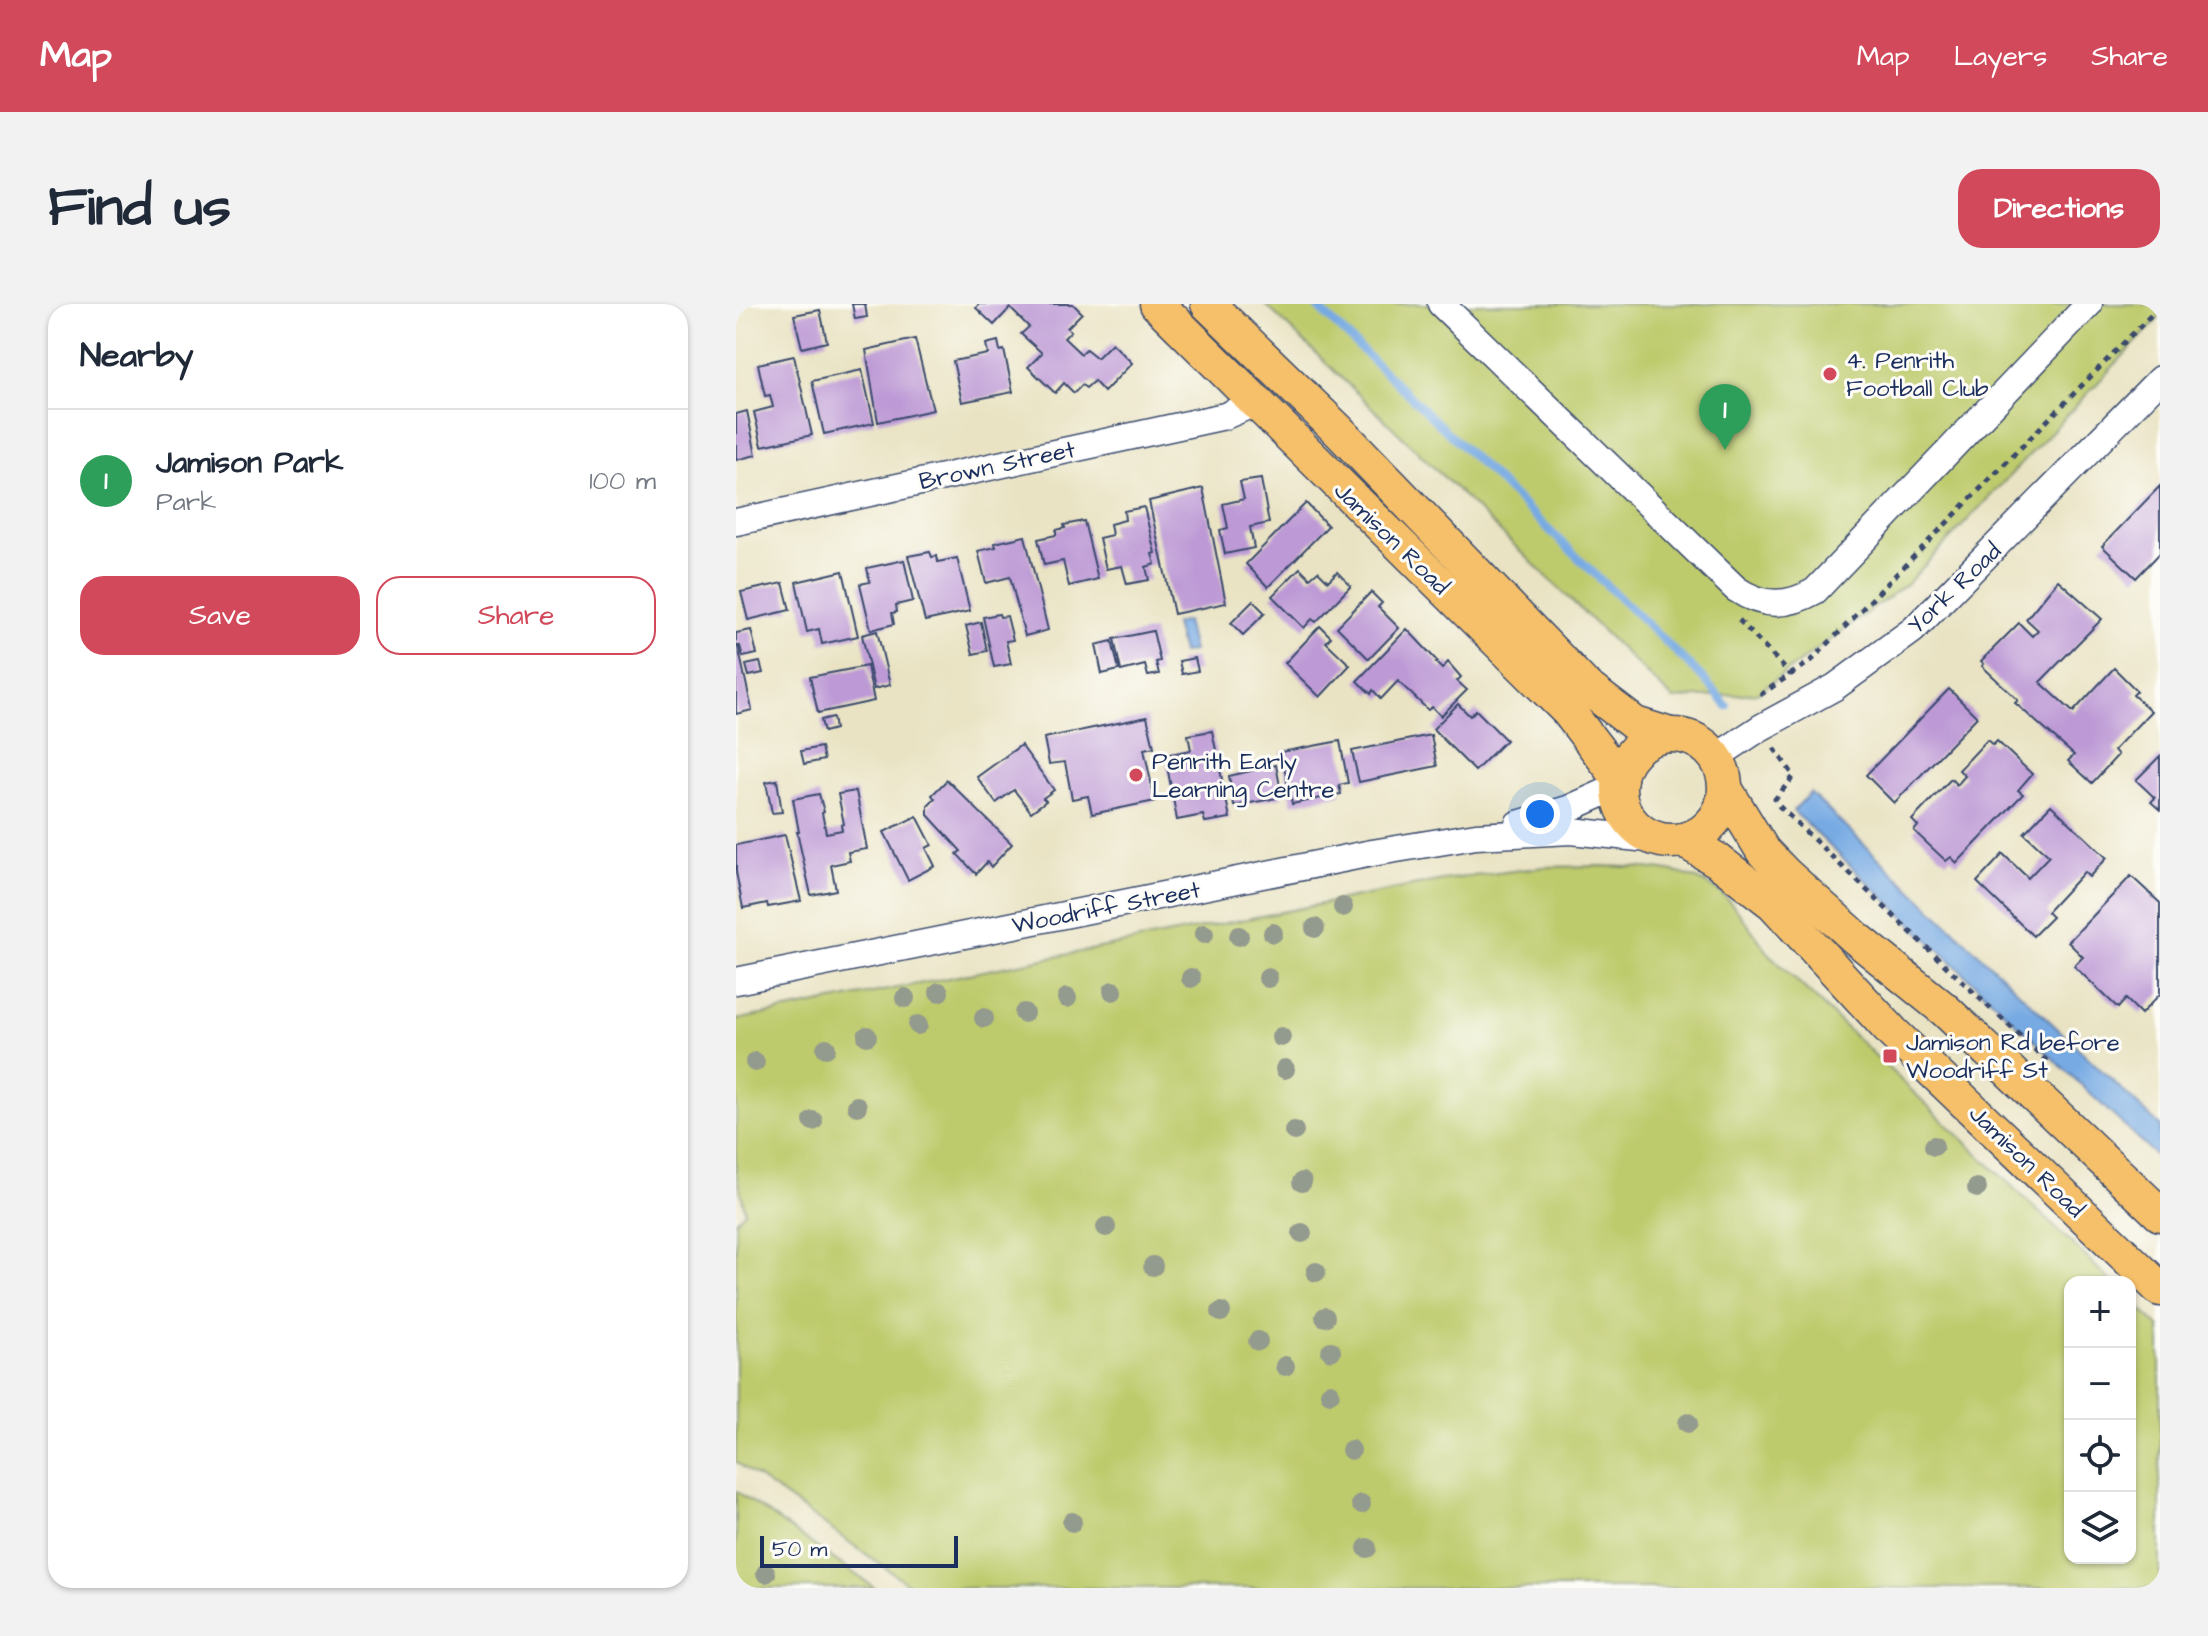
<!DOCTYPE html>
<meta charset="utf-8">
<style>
:root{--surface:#fff;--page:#f2f2f3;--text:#1f2937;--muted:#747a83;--line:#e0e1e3;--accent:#d1495b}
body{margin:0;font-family:"Architects Daughter",sans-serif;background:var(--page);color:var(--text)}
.controls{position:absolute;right:24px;bottom:24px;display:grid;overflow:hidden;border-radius:16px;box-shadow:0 2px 6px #0004}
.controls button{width:72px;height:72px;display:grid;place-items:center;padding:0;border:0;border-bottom:2px solid var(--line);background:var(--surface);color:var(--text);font:40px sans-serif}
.scale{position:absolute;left:24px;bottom:20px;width:198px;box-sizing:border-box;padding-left:8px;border:4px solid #1b2f5e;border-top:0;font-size:22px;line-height:28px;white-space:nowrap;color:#1b2f5e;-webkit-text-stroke:6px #fdfcf7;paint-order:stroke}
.you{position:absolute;left:804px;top:510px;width:28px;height:28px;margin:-20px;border:6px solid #fff;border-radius:50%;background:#1a73e8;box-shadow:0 0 0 12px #1a73e833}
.badge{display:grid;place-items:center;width:52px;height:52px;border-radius:50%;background:var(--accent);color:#fff;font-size:26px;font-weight:700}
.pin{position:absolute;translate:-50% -66px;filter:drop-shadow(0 2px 4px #0008)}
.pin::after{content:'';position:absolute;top:42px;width:28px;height:24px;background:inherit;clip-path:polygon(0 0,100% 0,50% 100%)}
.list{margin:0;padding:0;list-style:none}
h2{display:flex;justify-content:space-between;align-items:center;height:104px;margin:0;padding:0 32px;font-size:34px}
h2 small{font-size:26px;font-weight:400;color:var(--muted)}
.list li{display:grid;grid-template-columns:52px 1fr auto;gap:24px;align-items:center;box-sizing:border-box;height:144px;padding:0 32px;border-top:2px solid var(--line)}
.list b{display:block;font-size:30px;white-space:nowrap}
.list p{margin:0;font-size:26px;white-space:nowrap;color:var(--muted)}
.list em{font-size:26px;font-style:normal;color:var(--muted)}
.actions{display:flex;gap:16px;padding:24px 32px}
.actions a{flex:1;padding:18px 0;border:2px solid var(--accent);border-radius:24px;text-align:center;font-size:28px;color:var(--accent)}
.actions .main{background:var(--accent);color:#fff}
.icon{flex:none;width:44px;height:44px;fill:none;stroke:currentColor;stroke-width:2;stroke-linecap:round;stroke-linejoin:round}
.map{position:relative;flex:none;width:1424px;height:1284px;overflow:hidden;border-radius:24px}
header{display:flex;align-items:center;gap:48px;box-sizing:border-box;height:112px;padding:0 40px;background:var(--accent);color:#fff}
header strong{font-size:38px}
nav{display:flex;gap:44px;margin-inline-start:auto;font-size:28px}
.intro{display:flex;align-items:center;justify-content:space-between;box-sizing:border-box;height:192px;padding:0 48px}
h1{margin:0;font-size:56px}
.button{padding:20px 36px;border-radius:24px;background:var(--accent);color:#fff;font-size:28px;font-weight:700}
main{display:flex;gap:48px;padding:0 48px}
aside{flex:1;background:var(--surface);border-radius:24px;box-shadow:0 2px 6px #0004}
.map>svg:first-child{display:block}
.green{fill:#becb6c;stroke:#6c7d65;stroke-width:2}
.water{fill:#77aae3;stroke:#496ca0;stroke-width:2}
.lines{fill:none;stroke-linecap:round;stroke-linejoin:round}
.stream{stroke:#77aae3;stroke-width:8}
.building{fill:#bd9ad5}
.minor-casing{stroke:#3a4a6d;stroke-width:29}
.major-casing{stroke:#3a4a6d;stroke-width:37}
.path{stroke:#3a4a6d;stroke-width:5;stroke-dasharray:6 6;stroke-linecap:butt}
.minor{stroke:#fff;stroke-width:26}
.major{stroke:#f6c06b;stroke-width:34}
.tree{fill:#939a8e}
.poi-dot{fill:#d1495b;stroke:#fdfcf7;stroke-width:3}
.labels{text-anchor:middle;stroke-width:6;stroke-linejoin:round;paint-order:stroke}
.poi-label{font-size:24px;fill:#1b2f5e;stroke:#fdfcf7;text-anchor:start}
.street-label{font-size:24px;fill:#1b2f5e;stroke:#fdfcf7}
</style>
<header>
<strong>Map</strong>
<nav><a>Map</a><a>Layers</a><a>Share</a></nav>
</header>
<div class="intro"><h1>Find us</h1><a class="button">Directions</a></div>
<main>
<aside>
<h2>Nearby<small></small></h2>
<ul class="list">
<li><span class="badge" style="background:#2e9e5b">1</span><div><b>Jamison Park</b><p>Park</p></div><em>100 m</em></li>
</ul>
<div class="actions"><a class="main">Save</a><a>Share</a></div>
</aside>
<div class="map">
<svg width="1424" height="1284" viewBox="0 0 1424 1284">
<rect width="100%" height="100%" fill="#fdfcf7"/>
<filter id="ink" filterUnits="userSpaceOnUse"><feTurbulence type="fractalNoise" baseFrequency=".0125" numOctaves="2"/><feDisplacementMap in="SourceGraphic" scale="16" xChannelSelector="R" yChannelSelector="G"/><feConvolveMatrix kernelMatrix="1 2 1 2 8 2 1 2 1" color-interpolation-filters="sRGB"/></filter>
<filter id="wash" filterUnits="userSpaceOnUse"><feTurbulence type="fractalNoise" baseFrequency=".006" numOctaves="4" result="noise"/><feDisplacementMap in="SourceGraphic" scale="32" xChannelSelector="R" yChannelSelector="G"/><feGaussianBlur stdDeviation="1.8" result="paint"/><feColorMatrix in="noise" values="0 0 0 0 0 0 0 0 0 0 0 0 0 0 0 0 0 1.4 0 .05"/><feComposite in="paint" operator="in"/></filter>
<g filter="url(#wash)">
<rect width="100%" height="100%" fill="#e9e3c3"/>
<!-- green -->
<g class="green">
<path d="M529,0H1424V13L1172,279L1021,389L937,395Z"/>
<path d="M865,562C907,564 956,562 989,593C1006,610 1020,633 1035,652L1376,978H1334V1254H1394V995L1424,1024V1284H178L0,1158V917L9,907L0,866V716L707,576L808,563Z"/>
<path d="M0,1187L139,1284H0Z"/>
</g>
<!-- water -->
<g class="water">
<path d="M450,317L457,347L446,349L439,320Z"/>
<path d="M1074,489L1424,822V856L1057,507Z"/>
</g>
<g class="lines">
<!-- stream -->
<path class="stream" d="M578,0L967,374L991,402"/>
</g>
<g id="blocks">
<!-- building -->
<g class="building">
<path d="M116,0H129L131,13L119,15Z"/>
<path d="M243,0H337L346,9L331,24L335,27L328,34L345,50L350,45L361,54L376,39L396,59L368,88L358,77L350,84L346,81L338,89L328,79L319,89L292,63L306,49L285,30L293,23L274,4L258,21L240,4Z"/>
<path d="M84,6L91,38L66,44L58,11Z"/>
<path d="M179,35L197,106L142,118L130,46Z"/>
<path d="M262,37L264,47L268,46L277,88L226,98L217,57L252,50L250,40Z"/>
<path d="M58,52L76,131L26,142L18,108L37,103L34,91L29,92L22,60Z"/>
<path d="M126,66L138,119L88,130L76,77Z"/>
<path d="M11,107L20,151L0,156V110Z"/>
<path d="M525,175L533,219L514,223L518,244L489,250L484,226L492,224L487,200L508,195L504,178Z"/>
<path d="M1424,182V249L1400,274L1366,242Z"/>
<path d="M467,184L490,299L438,310L413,197Z"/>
<path d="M570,199L592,222L532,283L510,260Z"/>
<path d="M408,203L419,249L416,250L419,260L410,263L413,276L391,280L386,262L370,265L363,234L376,231L374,220L389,216L388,207Z"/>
<path d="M348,217L362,275L333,282L327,257L308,261L302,235L320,231V226L329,224L328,221Z"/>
<path d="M289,232L312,326L289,332L274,273L250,279L242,247L260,243L259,239Z"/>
<path d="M194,248L196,253L201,252L202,258L221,254L234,307L189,317L172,252Z"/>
<path d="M168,256L177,297L160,301L161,308L156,309L158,320L135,326L124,280L134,278L131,264Z"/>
<path d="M564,264L574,274L582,267L592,277L601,268L615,282L580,318L576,315L568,324L536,292Z"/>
<path d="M107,267L122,332L86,340L83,325L71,328L60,278Z"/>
<path d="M1322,276L1366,315L1304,378L1337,408L1378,364L1401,387L1397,391L1415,407L1378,446L1382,451L1356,479L1332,457L1338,451L1279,399L1282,396L1246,362L1248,360L1245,357L1283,319L1296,332L1302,326L1290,315Z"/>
<path d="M47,279L54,306L12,316L5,288Z"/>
<path d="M635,288L646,299L642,303L663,324L633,355L601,323Z"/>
<path d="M517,297L529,309L507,331L495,319Z"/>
<path d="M263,310L264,313L271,312L277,336L270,337L275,360L258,363L247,313Z"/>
<path d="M245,318L251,347L237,350L230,322Z"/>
<path d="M584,322L595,333L590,338L614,361L584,393L549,359Z"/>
<path d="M671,325L702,358L700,359L706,365L712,358L725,373L721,377L731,386L705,412L696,403L692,406L662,377L645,395L637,386L635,390L621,377Z"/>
<path d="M15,326L21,350L7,353L4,342H2L16,406L0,410V329Z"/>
<path d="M141,327L154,381L138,385L126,331Z"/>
<path d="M417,327L424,357L420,358L423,370L412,372L409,361L385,367L378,335Z"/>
<path d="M376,337L383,366L366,370L360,341Z"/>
<path d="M459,354L462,367L446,370L443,357Z"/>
<path d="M24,358L27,369L13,372L10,361Z"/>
<path d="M131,362L138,397L82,409L74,373Z"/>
<path d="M1213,385L1241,413L1158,499L1130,471Z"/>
<path d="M722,400L734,412L740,406L770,436L739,467L697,425Z"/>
<path d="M97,413L99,425L88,428L85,416Z"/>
<path d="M411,413L418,443L408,445L419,497L356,510L352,492L336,495L329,458L313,460L308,434Z"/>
<path d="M476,427L494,514L469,518L467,511L441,516L429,451L455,446L452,431Z"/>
<path d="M695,431L701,462L623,478L616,447Z"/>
<path d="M1251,436L1257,441L1261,437L1296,470L1282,486L1287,490L1221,559L1215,553L1210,557L1178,527L1182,522L1176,516L1215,475L1221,481L1229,472L1223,466Z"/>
<path d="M604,437L612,479L603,481L605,490L556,500L545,448Z"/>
<path d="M285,441L318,486L307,494L310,497L295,508L278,486L260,499L241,473Z"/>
<path d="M85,443L88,456L68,460L65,447Z"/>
<path d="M1424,452V506L1415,498L1419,494L1400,476Z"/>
<path d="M540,461L546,493L498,502L493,472Z"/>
<path d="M41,476L46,508L36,509L30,478Z"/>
<path d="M211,476L276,540L255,563L251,558L240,570L221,550L225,547L192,511V502L199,495L196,491Z"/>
<path d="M120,487L131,545L112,548L114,557L95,561L100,586L75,591L61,528H63L57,495L83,490L88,508L86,509L90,529L106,526L105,521L108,520L102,490Z"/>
<path d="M1315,501L1371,554L1353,573L1348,568L1311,608L1316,613L1297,632L1241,578L1267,550L1292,574L1313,552L1288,529Z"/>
<path d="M181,512L196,541L190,544L199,562L172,576L148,528Z"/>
<path d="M49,531L65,597L32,603L31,599L7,604L0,568V541Z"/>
<path d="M1395,572L1424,599V690L1405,710L1390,695L1382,704L1338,662L1347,653L1332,638Z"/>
</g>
</g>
</g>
<g filter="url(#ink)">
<use href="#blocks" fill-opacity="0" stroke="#3a4a6d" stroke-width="2"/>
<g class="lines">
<defs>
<g id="minor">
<path d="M705,0L1000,285C1027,303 1051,303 1079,287L1353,0"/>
<path d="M0,218L489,112L519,99"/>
<path d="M980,453L1024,424L1099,383L1177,326L1424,75"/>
<path d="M782,520L832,505L883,482"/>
<path d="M0,677L636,549L740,532L835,527L922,536"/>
</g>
<g id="major">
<path d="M421,0L832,407L884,475"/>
<path d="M472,0L603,127L848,381L899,420L934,431"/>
<circle cx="936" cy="484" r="53"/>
<path d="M990,486L1027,547L1049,570L1120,634L1209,706L1424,910"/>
<path d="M947,536L981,556L1037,599L1157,729L1424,985"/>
</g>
</defs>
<!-- minor casing -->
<use href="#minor" class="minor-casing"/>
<!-- major casing -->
<use href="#major" class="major-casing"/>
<!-- path -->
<g class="path">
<path d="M1003,316L1055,371"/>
<path d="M1024,391L1075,357L1424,2"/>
<path d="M1038,444L1058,472L1039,495L1043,502L1255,705"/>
<path d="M1263,712L1311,757"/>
</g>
<!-- minor -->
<use href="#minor" class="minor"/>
<!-- major -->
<use href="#major" class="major"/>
</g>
<!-- trees -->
<g class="tree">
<circle cx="607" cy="603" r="10"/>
<circle cx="579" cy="624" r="10"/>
<circle cx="537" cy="629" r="10"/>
<circle cx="468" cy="630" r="10"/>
<circle cx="503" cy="632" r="10"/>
<circle cx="455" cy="674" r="10"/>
<circle cx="532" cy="674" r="10"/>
<circle cx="377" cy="687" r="10"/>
<circle cx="203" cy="688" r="10"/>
<circle cx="169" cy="694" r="10"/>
<circle cx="331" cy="694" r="10"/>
<circle cx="288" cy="709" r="10"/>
<circle cx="248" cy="714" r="10"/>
<circle cx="182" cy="721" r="10"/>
<circle cx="131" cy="732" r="10"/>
<circle cx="545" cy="733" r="10"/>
<circle cx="90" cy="744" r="10"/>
<circle cx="19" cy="758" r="10"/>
<circle cx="549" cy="765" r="10"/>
<circle cx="121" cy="802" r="10"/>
<circle cx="77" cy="817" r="10"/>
<circle cx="558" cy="827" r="10"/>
<circle cx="1198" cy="842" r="10"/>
<circle cx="566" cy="878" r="10"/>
<circle cx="1241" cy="884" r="10"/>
<circle cx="370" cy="923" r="10"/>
<circle cx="566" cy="929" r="10"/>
<circle cx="417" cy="962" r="10"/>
<circle cx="580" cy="968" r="10"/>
<circle cx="485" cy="1008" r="10"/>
<circle cx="589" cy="1013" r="10"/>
<circle cx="522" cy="1037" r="10"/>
<circle cx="595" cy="1047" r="10"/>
<circle cx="549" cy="1062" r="10"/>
<circle cx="594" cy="1089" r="10"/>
<circle cx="952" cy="1119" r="10"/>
<circle cx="615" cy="1146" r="10"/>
<circle cx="625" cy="1200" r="10"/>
<circle cx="336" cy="1218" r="10"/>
<circle cx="631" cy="1244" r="10"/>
<circle cx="30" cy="1269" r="10"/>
</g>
</g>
<!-- markers -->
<g class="poi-dot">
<circle cx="1094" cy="70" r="8"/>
<circle cx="400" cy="471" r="8"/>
<rect x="1146" y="744" width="16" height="16" rx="4"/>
</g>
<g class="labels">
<!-- poi labels -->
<g class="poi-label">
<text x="1110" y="64">4. Penrith<tspan x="1110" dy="28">Football Club</tspan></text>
<text x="416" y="465">Penrith Early<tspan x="416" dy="28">Learning Centre</tspan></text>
<text x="1170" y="746">Jamison Rd before<tspan x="1170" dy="28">Woodriff St</tspan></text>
</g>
<!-- street labels -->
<g class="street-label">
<text transform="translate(261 161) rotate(-12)" y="8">Brown Street</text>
<text transform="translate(656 234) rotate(44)" y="8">Jamison Road</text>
<text transform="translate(1218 284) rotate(-44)" y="8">York Road</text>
<text transform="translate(370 603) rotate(-11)" y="8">Woodriff Street</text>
<text transform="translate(1291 857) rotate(44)" y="8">Jamison Road</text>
</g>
</g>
</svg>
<div class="controls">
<button>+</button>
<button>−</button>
<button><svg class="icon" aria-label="locate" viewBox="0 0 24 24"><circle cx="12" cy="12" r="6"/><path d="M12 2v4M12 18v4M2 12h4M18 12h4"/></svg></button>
<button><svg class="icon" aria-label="layers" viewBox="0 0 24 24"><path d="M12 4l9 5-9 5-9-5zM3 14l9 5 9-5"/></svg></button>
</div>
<div class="scale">50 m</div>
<div class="you"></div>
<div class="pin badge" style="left:989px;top:146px;background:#2e9e5b">1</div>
</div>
</main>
